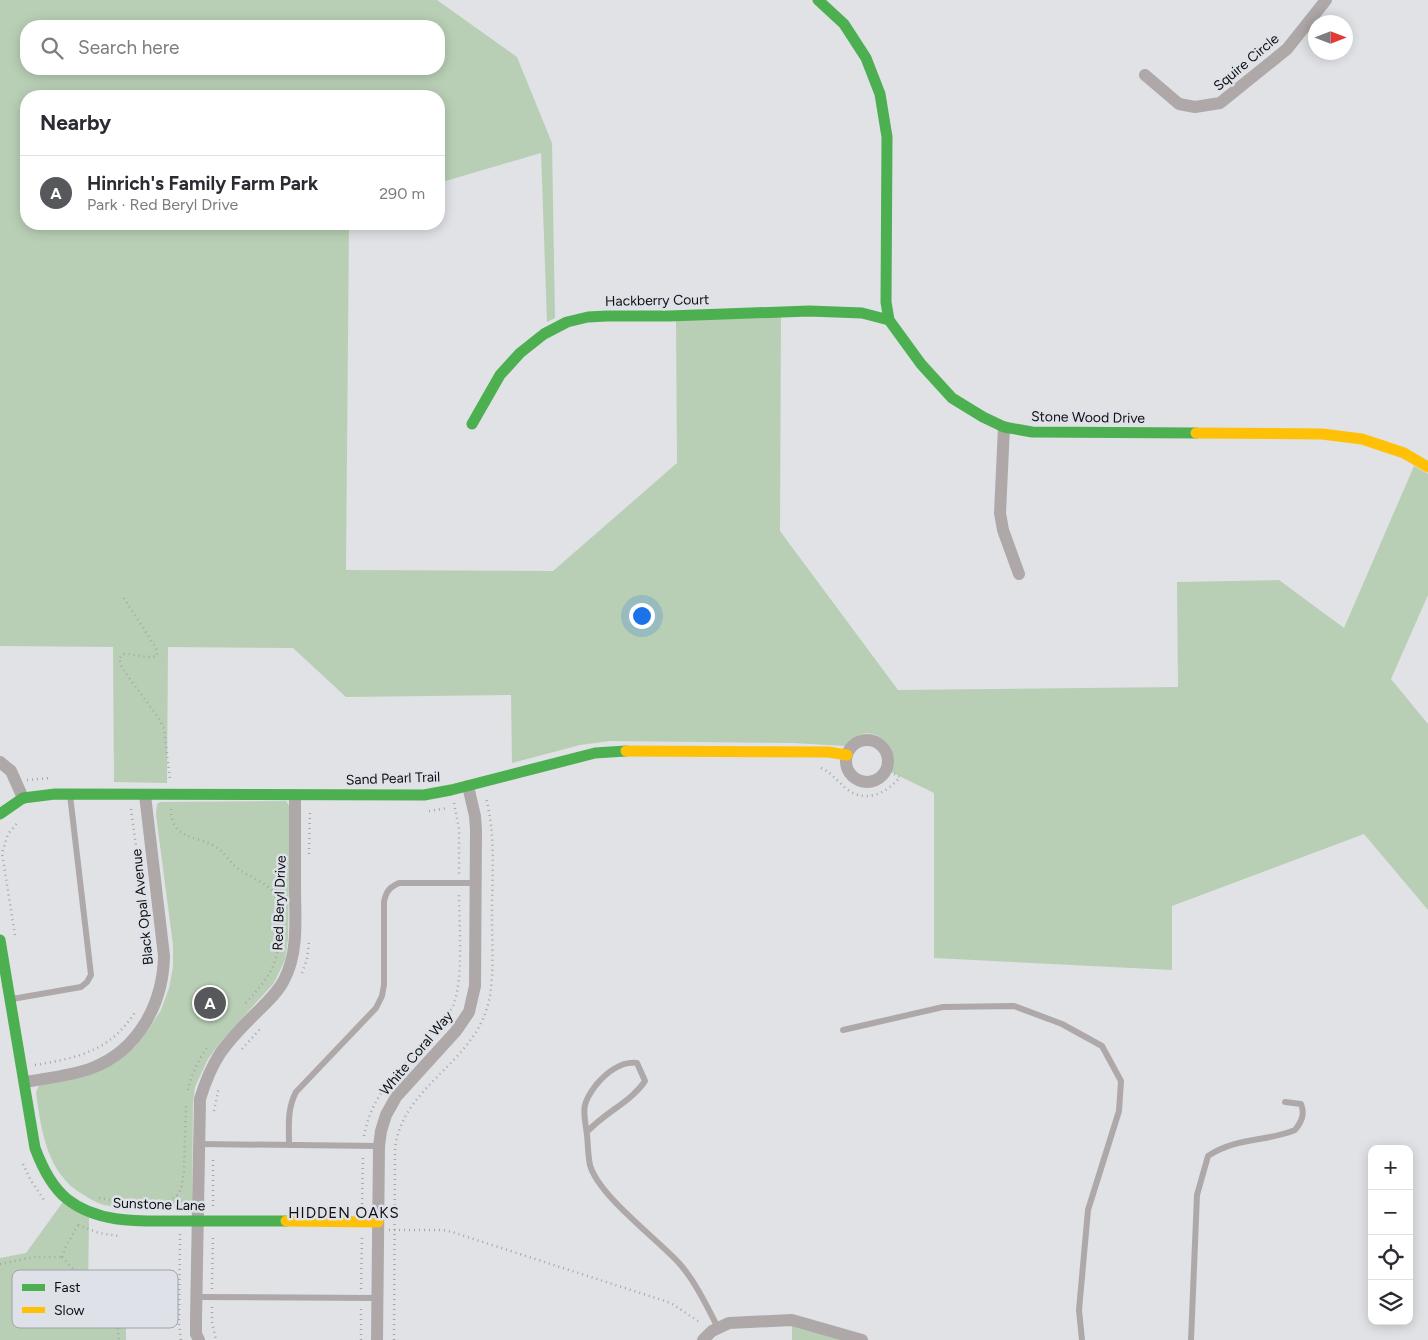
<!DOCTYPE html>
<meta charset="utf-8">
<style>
:root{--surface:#fff;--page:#f2f2f3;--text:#2b2b33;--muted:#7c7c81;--line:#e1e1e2;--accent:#57585b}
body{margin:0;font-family:Figtree,sans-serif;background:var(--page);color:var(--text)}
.controls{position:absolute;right:15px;bottom:15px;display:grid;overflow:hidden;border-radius:10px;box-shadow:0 2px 12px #0003}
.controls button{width:45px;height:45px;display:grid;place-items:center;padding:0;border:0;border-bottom:1px solid var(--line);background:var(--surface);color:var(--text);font:25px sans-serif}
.compass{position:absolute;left:1308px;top:15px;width:45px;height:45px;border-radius:50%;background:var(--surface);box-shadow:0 2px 12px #0003;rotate:90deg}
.you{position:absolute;left:641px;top:615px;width:18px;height:18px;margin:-12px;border:4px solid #fff;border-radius:50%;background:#1a73e8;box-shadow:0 0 0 8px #1a73e833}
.badge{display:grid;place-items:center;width:32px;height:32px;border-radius:50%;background:var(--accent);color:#fff;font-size:16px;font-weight:700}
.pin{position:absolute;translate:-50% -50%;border:2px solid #fff;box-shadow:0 1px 5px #0006}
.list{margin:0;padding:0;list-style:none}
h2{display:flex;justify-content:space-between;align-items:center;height:65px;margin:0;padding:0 20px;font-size:21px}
h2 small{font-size:16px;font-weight:400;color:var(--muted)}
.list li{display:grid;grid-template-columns:32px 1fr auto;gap:15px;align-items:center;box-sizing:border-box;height:75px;padding:0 20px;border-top:1px solid var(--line)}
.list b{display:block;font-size:19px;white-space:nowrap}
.list p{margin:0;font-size:16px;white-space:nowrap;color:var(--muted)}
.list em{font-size:16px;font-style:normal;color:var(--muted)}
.icon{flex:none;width:28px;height:28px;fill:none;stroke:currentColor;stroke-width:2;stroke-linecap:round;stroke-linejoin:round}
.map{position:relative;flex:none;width:1428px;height:1340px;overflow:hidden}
.search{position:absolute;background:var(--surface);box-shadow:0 2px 12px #0003;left:20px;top:20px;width:425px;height:55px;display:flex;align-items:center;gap:12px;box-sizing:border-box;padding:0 18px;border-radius:20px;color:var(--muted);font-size:19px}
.panel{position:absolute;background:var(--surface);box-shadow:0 2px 12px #0003;left:20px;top:90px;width:425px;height:140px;border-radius:20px}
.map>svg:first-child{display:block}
.green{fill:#b8cfb5;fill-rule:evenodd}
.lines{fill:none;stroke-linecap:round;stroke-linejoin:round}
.path{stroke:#a8a6a5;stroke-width:2.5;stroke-dasharray:1 4;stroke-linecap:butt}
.lane{stroke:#aea9a8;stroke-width:6}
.street{stroke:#aea9a8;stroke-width:12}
.fast{stroke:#4caf50;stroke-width:11}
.slow{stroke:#ffc107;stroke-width:11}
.labels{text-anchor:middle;stroke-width:5;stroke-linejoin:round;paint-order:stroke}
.street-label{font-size:14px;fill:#0d0e10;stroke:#dee1e8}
.neighbourhood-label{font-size:15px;letter-spacing:1px;fill:#0d0e10;stroke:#dee1e8}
.key{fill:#dee1e8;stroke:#9fa2a7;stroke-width:1}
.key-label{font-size:14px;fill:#0d0e10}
</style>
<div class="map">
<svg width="1428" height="1340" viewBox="0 0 1428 1340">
<rect width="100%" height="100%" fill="#e0e2e6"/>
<!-- green -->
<g class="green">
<path d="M0,0H437L517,57L552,143L555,318L547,322L541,153L439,183V96H26V224H349L346,570L553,571L677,463L676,320L781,316L780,531L898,690L1178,687L1177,582L1279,580L1344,628L1414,466L1428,474V595L1391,679L1428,724V910L1364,834L1172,906V970L934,958V793L891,772C892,766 894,758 892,752C888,739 871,728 857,736C853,738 849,743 845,746L793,743L610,741L580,745L512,763L511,695L346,697L293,648L168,647L167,783L114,782L113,647L0,646ZM26,26H439V69H26Z"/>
<path d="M286,801L290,807V814L288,939L285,960L274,983L223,1039L208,1059L195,1087L193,1103L192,1201L189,1206L184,1208C158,1208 130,1211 104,1205C97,1203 90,1199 84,1195C47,1175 41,1130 36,1092L39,1085L117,1061L135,1047L148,1030L161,1010L169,988L173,967V945L156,815L157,804L160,802Z"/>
<path d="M63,1202L89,1218L88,1290L126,1291V1340H0V1258L26,1253Z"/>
<path d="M792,1320L862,1340H792Z"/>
</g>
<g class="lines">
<!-- path -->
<g class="path">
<path d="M124,598L156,648L157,656C146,659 135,654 124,654L119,658L122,668L160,720L164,729L170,779"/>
<path d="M821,768C833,773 838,783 848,790C867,803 887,793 900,777L886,770"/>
<path d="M402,778H424"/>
<path d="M27,780L51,778"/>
<path d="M454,803L459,829V875"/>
<path d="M131,809L144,905"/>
<path d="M171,809C171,840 196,835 216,847C225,852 229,862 237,868C249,877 266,882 275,894C282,902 280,913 280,923C279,965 272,974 245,1004"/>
<path d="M429,811L448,808"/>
<path d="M309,854L310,809"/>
<path d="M15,935L2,853L8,834L18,822"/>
<path d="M302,973L307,959L309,942"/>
<path d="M242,1049L260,1029"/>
<path d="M35,1065C77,1058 111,1051 135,1012"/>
<path d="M188,1090C191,1075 199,1059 208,1046"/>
<path d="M214,1111L219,1087"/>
<path d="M364,1136C372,1094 397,1072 425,1042C435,1031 446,1020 453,1006C464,980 459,923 459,893"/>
<path d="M23,1164L30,1179L44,1200"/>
<path d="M176,1197L180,1206"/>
<path d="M99,1198L123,1202L162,1203L176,1197L181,1189L184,1172L186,1106"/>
<path d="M213,1206V1159"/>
<path d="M362,1209L363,1154"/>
<path d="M78,1225L99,1233L119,1236"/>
<path d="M389,1230H443L452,1232L671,1303L701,1323"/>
<path d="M180,1234L179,1325L181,1340"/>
<path d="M62,1257L66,1246L80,1222"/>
<path d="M62,1257L73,1269L82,1289L89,1296L111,1308L116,1316L119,1340"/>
<path d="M0,1264L34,1257H62"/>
<path d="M212,1289L213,1234"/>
<path d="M361,1289L362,1237"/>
<path d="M212,1307V1323L216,1340"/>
<path d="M361,1340V1307"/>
<path d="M394,1340L395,1149C400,1100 446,1075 472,1038C481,1026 487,1011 490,996C494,970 492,942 492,916C492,877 496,836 486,798"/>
</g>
<!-- lane -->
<g class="lane">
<path d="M12,999L81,987L87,982L91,975L70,795"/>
<path d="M843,1030L943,1007L1014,1006L1062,1024L1102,1046L1121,1081L1119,1111L1088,1210L1079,1310L1082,1340"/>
<path d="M587,1132C604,1113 631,1102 645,1081L637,1063C621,1061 606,1073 596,1085C580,1106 584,1111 587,1135C588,1145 588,1156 590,1165C598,1195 656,1238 679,1263C695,1281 707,1306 718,1328"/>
<path d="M199,1144L379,1146"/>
<path d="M289,1145C289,1126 287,1109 296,1092L376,1008L382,996L384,985V902C386,891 390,887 399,883H475"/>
<path d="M196,1297L377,1298"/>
<path d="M1191,1340L1197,1195L1208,1156C1237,1137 1266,1142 1295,1130C1302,1121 1305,1114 1301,1104L1285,1102"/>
</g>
<!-- street -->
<g class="street">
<path d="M1145,75L1179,104L1195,107L1220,103L1287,49L1326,0"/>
<path d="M1004,427L1000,513L1003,530L1019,574"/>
<circle cx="867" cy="761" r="21"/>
<path d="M0,762L11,771L23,798"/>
<path d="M25,1082C47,1078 71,1076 92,1068C139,1050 163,1003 164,956L145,795"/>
<path d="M199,1340L196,1334V1319L200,1099C212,1060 223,1046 252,1017C263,1006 277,994 284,980C299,952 295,917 295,886C295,856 295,826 295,795"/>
<path d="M377,1340L379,1146L381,1131L386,1115L396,1097L456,1031L469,1012L475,986L476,830L475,816L468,786"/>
<path d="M703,1340L712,1331L729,1323L792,1320L862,1340"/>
</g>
<!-- fast -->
<g class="fast">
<path d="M818,0L844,24L866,58L880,94L887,137L886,302L889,320L921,364L952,398L983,417L1004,427L1032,432L1196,433"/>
<path d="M472,424L500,375L520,353L544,334L567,322L588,317L607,316H669L809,311L862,313L889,320"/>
<path d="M0,814L23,798L55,794L424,795L451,790L595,753L626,751"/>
<path d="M0,940L35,1148C42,1167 51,1186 67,1199C102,1227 152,1220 193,1221C224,1221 255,1221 286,1221"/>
</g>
<!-- slow -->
<g class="slow">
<path d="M1196,433L1322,434L1362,439L1404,453L1428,467"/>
<path d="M626,751L828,752L847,755"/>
<path d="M286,1221L378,1222"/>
</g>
</g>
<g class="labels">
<!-- street labels -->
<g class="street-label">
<text transform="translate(1246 62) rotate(-40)" y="5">Squire Circle</text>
<text transform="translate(657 300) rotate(-1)" y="5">Hackberry Court</text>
<text transform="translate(1088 417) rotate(1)" y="5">Stone Wood Drive</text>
<text transform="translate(393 778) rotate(-2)" y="5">Sand Pearl Trail</text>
<text transform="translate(279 903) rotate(-88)" y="5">Red Beryl Drive</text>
<text transform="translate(142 907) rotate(-96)" y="5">Black Opal Avenue</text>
<text transform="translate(416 1053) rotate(-50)" y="5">White Coral Way</text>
<text transform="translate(159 1204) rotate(2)" y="5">Sunstone Lane</text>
</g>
<!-- neighbourhood labels -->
<g class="neighbourhood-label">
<text x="344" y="1218">HIDDEN OAKS</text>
</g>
</g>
<!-- legend -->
<rect x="12" y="1270" width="166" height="58" rx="8" class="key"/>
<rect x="22" y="1284" width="23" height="7" fill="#4caf50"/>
<rect x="22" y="1307" width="23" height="6" fill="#ffc107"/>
<g class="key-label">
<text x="54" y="1292">Fast</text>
<text x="54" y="1315">Slow</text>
</g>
</svg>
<div class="controls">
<button>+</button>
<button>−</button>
<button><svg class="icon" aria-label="locate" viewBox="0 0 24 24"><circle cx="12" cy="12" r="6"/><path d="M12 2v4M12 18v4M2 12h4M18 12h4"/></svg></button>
<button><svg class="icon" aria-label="layers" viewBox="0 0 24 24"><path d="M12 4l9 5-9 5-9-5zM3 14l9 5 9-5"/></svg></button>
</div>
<svg class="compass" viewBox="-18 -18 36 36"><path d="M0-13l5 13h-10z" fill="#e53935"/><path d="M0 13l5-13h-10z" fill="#7c7c81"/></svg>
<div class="you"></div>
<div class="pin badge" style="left:210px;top:1003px">A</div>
<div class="search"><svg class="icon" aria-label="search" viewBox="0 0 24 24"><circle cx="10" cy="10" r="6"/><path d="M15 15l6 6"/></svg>Search here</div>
<section class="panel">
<h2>Nearby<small></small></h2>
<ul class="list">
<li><span class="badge">A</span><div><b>Hinrich's Family Farm Park</b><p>Park · Red Beryl Drive</p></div><em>290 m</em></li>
</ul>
</section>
</div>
